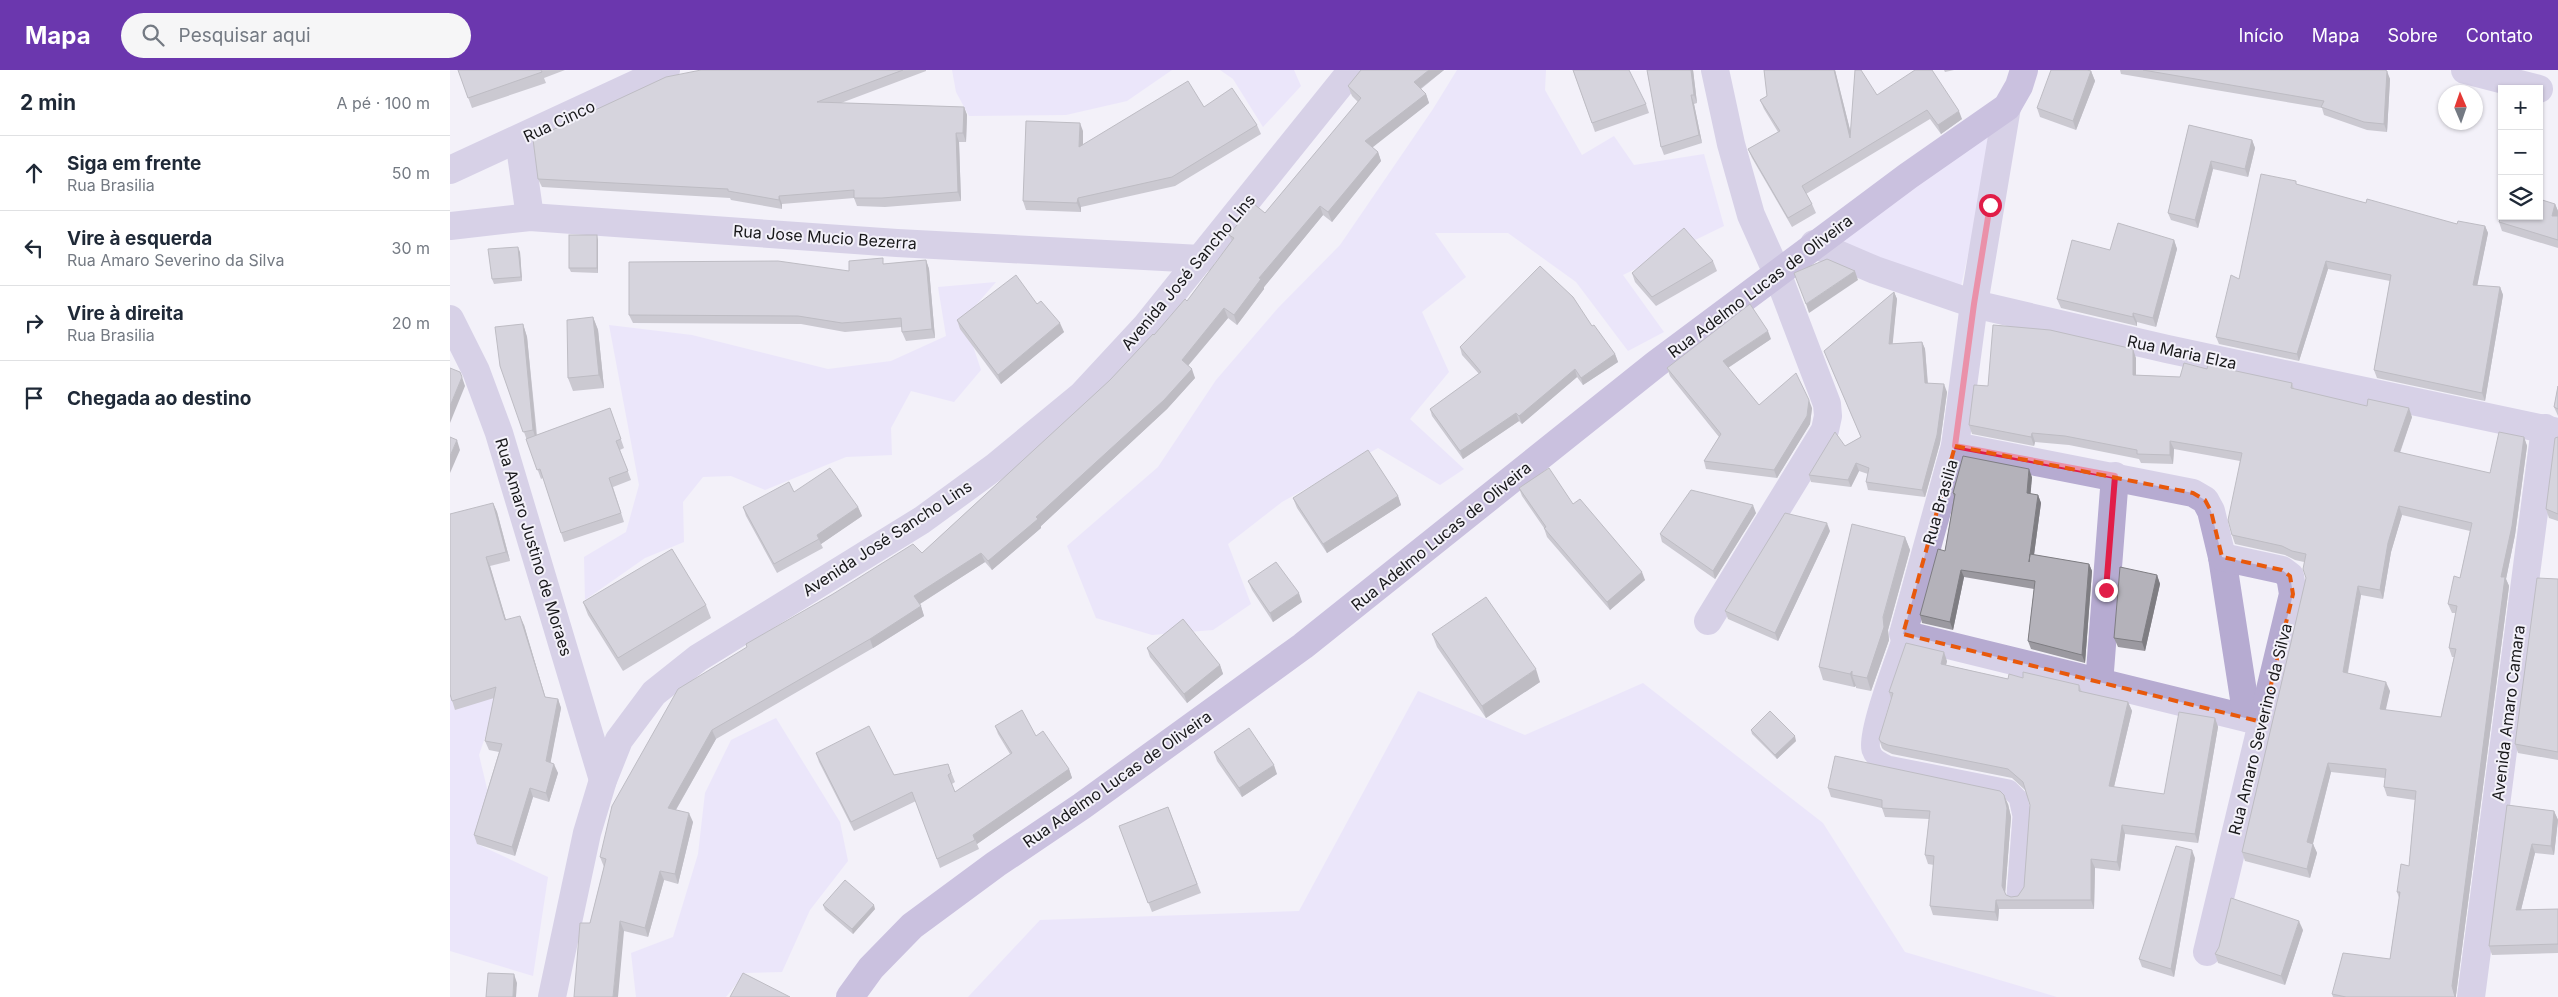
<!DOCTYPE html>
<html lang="pt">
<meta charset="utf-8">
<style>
:root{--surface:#fff;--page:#f6f6f7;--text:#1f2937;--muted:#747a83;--line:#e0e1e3;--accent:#6b37ae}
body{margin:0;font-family:Inter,sans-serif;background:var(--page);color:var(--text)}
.controls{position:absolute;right:15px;top:15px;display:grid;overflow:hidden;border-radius:0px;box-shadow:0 1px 4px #0004}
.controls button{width:45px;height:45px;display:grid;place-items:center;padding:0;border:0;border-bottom:1px solid var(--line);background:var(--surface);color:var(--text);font:25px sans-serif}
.compass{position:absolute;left:1988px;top:15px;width:45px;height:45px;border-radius:50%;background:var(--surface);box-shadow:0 1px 4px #0004;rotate:358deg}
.stop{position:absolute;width:15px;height:15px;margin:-11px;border:4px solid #e11d48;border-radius:50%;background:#fff}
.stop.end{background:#e11d48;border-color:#fff;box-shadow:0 1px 5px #0008}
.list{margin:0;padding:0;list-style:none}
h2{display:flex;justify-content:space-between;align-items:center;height:65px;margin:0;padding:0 20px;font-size:21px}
h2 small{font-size:16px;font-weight:400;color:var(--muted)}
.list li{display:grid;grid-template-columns:32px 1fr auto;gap:15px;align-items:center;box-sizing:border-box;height:75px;padding:0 20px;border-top:1px solid var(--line)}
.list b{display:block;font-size:19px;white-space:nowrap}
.list p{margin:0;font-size:16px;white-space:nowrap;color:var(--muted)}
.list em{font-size:16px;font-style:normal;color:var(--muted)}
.icon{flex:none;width:28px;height:28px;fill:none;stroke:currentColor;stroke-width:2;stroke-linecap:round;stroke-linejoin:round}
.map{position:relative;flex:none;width:2108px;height:927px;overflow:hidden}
header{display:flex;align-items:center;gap:30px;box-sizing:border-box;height:70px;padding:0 25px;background:var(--accent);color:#fff}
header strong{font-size:24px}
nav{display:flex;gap:28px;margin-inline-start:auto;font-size:18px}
.search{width:350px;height:45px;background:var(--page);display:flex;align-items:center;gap:12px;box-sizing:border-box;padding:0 18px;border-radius:28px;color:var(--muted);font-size:19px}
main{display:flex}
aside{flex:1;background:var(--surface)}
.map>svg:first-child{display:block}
.green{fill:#e3d9fb}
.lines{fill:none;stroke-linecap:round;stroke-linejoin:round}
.lane{stroke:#b6abd1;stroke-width:19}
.street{stroke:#b6abd1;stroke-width:28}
.secondary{stroke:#9987be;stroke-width:28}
.wall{fill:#9b99a0;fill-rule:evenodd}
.shaded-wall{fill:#7e7d82}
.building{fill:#b4b2ba;stroke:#7e7d82;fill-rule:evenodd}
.route{stroke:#e11d48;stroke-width:6}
.marked{fill:none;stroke:#e8590c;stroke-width:4;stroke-dasharray:10 6;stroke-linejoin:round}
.labels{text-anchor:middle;stroke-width:4;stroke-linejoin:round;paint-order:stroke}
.street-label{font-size:16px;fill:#18181a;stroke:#f3f1f9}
</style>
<header>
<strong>Mapa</strong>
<div class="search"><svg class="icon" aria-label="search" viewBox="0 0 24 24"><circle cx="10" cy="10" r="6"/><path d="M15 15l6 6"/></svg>Pesquisar aqui</div>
<nav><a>Início</a><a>Mapa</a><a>Sobre</a><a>Contato</a></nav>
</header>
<main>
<aside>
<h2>2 min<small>A pé · 100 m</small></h2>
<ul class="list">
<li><svg class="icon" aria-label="ahead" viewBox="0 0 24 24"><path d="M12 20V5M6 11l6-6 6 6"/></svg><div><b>Siga em frente</b><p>Rua Brasilia</p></div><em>50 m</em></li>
<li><svg class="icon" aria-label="left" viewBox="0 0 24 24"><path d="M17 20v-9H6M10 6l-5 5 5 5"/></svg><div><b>Vire à esquerda</b><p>Rua Amaro Severino da Silva</p></div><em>30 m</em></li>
<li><svg class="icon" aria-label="right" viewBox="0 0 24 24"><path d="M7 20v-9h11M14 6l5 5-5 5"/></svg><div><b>Vire à direita</b><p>Rua Brasilia</p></div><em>20 m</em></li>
<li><svg class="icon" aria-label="arrive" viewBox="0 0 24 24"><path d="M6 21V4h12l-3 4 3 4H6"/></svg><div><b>Chegada ao destino</b></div></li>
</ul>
</aside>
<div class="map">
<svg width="2108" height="927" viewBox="0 0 2108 927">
<rect width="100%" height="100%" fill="#f3f1f9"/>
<!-- green -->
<g class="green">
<path d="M502,0H722L677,31L616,45L519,46L506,22Z"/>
<path d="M770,0H844L851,16L813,57L783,9Z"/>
<path d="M1007,0H1096L1095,20L1132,85L1164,66L1184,95L1254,84L1274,156L1173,205L1214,262L1178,281L1126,212L1058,163H985L1016,207L972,242L999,302L960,349L1014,399L990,415L928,378L832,432L778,474L801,534L763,560L702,565L646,548L617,476L708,397L766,310L828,238L890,175L983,39Z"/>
<path d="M1549,45L1509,225L1371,175Z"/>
<path d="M546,212L514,249L531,300L504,332L461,321L441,358L442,385L396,387L315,420L281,406L253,407L233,432L234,472L195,488L135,530L134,487L176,462L189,415L159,255L242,265L378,299L441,291L496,266L488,217Z"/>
<path d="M0,606L49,626L29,685L40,731L27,774L98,807L83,906L0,881Z"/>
<path d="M1193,613L1373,753L1455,882L1607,927H518L590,850L849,841L968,621L1075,665Z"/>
<path d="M326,648L390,752L398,791L360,840L332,902L295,903L276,927H186L181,883L223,867L248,784L255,723L281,670Z"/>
</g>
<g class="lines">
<!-- lane -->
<path class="lane" d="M1453,564C1446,586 1416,662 1421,680C1424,689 1430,691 1438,695L1559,719L1568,728L1572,746L1566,825"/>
<!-- street -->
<g class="street">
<path d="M2015,0L2089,19"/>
<path d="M1557,37L1524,234L1505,376L1453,564L1812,652"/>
<path d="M69,70L80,147"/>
<path d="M0,100L216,0"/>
<path d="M0,156L80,147L447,173L751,189"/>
<path d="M1364,174L1425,200L1524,234L1717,279L2108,362"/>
<path d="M0,249L26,301L49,363L153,710"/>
<path d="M1505,376L1743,423L1755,430L1761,441L1772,487L1797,648"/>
<path d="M1258,551L1375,360L1378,346L1377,334L1327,203L1301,145L1281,74L1265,0"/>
<path d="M1649,614L1665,406"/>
<path d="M1757,882L1843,524L1840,506L1832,500L1772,487"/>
<path d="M102,927L137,763L153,710L169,670L204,623L248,588L472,450L546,396L632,325L696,256L902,0"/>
<path d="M2021,927L2095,358"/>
</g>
<!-- secondary -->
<path class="secondary" d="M400,927L421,898L462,856L546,794L632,736L853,576L1206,294L1458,106L1557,37L1569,16L1574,0"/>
</g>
<!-- wall -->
<g class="wall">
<path d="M8,0H115L94,8L96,13L22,38Z"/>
<path d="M251,0H476V1L391,33L514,37L517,45L516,72H509L511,131L435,137L407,136L404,128L332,134V139L281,130L280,128L92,117L88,109Z"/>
<path d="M911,0H994L971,19L976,24L979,33L922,77L928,82L931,91L882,152L873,145L814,217V219L787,255L778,248L738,296L745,308L717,339L591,456V458L542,500L535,492L470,534L474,546L423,578L266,669L226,740L243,752L228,814L214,810L198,867L174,861L140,853L154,797L150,787L297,577L296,574L472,483L660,310L737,231L782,171L779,165L815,143L908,32L902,26L898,16Z"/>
<path d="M1123,0L1196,34L1199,43L1145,62Z"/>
<path d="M1197,0H1243L1247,33L1244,34L1252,73L1214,85L1211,77Z"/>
<path d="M1385,0L1401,64L1427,25L1512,49L1491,64L1480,49L1356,124L1362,134L1366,143L1342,157L1302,88L1298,79L1328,62L1314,39L1310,30L1317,26Z"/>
<path d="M1494,0H1504L1495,2Z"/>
<path d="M1670,0H1935L1940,9L1937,62L1917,60L1874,45L1872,38L1671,4Z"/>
<path d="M1641,1L1645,11L1626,60L1590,47L1587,38Z"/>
<path d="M754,37L807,55L811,64L725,116L631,137V142L576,140L573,131L633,61V75Z"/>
<path d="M1739,55L1802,70L1805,78L1798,107L1763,99L1748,158L1721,150L1718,143Z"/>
<path d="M1848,115L1916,133L2007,154L2035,156L2038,163L2027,215L2050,217L2053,225L2035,331L1927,308L1924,300L1940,211L1878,199L1849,291L1769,274L1766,267L1789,209Z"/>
<path d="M2105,134L2108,141V178L2052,161L2049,152Z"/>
<path d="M148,170V203L121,202L119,198Z"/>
<path d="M1724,170L1727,179L1706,257L1687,252V256L1611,238L1607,229L1660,180Z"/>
<path d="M70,182L72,211L44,214L42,209Z"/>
<path d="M476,190L479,199L485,268L456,271L452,262V257L395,262L351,254L183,253L179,245L435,194Z"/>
<path d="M1263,191L1267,201L1206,236L1185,212L1182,203Z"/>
<path d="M1444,222L1447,229L1442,274L1472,272L1475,279L1478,313L1497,322L1490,373L1475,427L1418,420L1416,412L1418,404L1409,401L1401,417L1361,412L1359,405L1395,376L1411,367L1374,281Z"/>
<path d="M587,234L614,262L551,314L510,259L507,250Z"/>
<path d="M143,247L148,260L154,318L123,321L118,308Z"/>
<path d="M73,254L77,267L87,365L160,338L174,378L170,380L181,410L163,417L174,452L114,472L93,408L91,409L50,296Z"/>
<path d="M1142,256L1165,284L1168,292L1133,315L1127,307L1072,354L1069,351L1013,389L982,346L980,339L1029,304L1012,285L1010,277Z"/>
<path d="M1321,269L1278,298L1309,335L1362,338L1360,354L1327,408L1256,399L1254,391L1269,367L1220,306L1217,298Z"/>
<path d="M1686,288V305L1730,307L1757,299L1842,313L1844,319L1962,347L1950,383L2040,403L2074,367L2077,376L2065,465L2056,509L2059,516L2006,925V927H1883L1882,924L1940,889L1949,828L1947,822L1959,796L1965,730L1937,726L1934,717L1935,708L1881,702L1863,774L1867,783L1860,808L1795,791L1792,782L1856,508L1854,492L1845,490L1835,485L1785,474L1782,465L1790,391L1724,379L1723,394L1691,393L1689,389L1619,375L1585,372L1584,376L1522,364L1519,355L1538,316ZM1952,445L2020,461L2010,508L1998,534L2002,543H2006L1999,578L2002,587H2004L1991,647L1935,640L1940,621L1898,603L1911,525L1933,529L1941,482Z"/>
<path d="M2108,316V346L2104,337Z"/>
<path d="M2108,367V451L2099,448L2096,439Z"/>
<path d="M1582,407L1580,424L1588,425L1591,433L1584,485L1639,494L1642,501L1635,593L1581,579L1578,571L1584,519L1514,507L1503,560L1472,553L1470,545L1495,481L1504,427L1503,423Z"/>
<path d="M1069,418L1123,434L1195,510L1160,540L1097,467L1094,458L1072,426Z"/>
<path d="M344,422L408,437L412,446L371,474L373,478L327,503L296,446L293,437Z"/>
<path d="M948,426L951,435L877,483L847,438L843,428Z"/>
<path d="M43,433L47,442L60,491L40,496L56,550L74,555L95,627L108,629L111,638L100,693L108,703L99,732L83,727L65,786L27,774L24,765L49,682L39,680L35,671L44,628L5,640L0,624Z"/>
<path d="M1306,443L1265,509L1212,472L1210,464Z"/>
<path d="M1380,461L1328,571L1278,549L1275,541Z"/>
<path d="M1455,467L1460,480L1438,560L1439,570L1421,621L1406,618V616L1404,617L1373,610L1369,597Z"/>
<path d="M1707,505L1710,514L1695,581L1668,577L1664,568Z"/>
<path d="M2108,509V690L2068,683L2065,674Z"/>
<path d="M798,511L852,532L823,552L802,520Z"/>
<path d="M133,532L256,535L261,548L173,601L138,545Z"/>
<path d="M982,564L1090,612L1036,648L987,577Z"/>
<path d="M697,578L770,595L773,604L737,633L700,587Z"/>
<path d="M1497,591L1496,595L1558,609L1573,608L1629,615L1632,622L1678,632L1682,641L1664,717L1714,724L1765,648L1768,657L1748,773L1675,764L1670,801L1645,798L1644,839H1549L1548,851L1483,845L1480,836L1484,795L1478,794L1475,785L1479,749L1435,747L1432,738L1381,727L1378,718L1558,734L1561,747L1555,823L1556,825L1561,827L1568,826L1574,817L1580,735L1575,720L1562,708L1442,684L1434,680L1432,678L1429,669L1441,629L1439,622Z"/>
<path d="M545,656L586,666L619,699L622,708L527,774L529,779L490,798L466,731L404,761L369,692L366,683L444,705L498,694L505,712L502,714L505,722L560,684L548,664Z"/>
<path d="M1301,660L1346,671L1327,689L1302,664Z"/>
<path d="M764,682L827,704L792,727L767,691Z"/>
<path d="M2057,735L2104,741L2108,750L2104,785L2085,783L2071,840L2108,839V883L2042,885L2039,876Z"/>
<path d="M718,737L751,823L702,842L669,756Z"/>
<path d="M1745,788L1724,907L1692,897L1689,889Z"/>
<path d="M373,835L425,839L403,864L375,840Z"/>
<path d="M1853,860L1835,915L1768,893L1765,884L1769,877Z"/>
</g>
<!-- shaded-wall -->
<g class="shaded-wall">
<path d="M979,0H994L967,21L964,12Z"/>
<path d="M1241,0H1243L1247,33L1244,25Z"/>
<path d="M1384,0H1385L1404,76L1400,68Z"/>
<path d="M1641,1L1645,11L1626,60L1623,51Z"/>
<path d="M1937,1L1940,9L1937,62L1934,54Z"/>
<path d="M976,24L979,33L918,81L915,71Z"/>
<path d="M1241,25L1244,34L1252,73L1249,65Z"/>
<path d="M514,37L517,45L516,72L513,63Z"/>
<path d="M1509,41L1512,49L1491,64L1488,55Z"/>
<path d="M630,53L633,61V86L629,77Z"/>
<path d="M506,63L509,72L511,131L508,122Z"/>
<path d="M1802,70L1805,78L1798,107L1795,99Z"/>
<path d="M928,82L931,91L882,152L878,142Z"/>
<path d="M1761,91L1763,99L1748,158L1745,150Z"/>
<path d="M329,126L332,134V139L329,130Z"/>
<path d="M628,128L631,137V142L627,133Z"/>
<path d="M2105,134L2108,141V145L2105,155L2102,146Z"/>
<path d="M870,136L873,145L814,217V219L787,255L784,245L809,208Z"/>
<path d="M2035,156L2038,163L2026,222L2023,215Z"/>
<path d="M147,165L148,170V203L147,198Z"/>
<path d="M1724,170L1727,179L1706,257L1703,248Z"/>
<path d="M68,177L70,182L72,211L71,207Z"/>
<path d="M476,190L479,199L485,268L482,259Z"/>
<path d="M1876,191L1878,199L1849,291L1847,284Z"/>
<path d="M1405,201L1408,210L1359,243L1356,234Z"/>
<path d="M2050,217L2053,225L2035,331L2032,323Z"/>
<path d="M1444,222L1447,229L1442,281L1439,274Z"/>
<path d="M774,238L778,248L735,299L732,290Z"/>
<path d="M1683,243L1687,252V256L1683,247Z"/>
<path d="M143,247L148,260L154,318L149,305Z"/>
<path d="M610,253L614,262L551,314L548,305Z"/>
<path d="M73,254L77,267L87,373L83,360Z"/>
<path d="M1318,261L1321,269L1276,299L1273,291Z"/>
<path d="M1472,272L1475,279L1478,320L1475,313Z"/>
<path d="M1683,279L1686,288V314L1683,305Z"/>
<path d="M1165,284L1168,292L1133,315L1131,308Z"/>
<path d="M742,299L745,308L717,339L591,456V458L542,500L538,491L586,447Z"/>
<path d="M1125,299L1127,307L1072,354L1069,346Z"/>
<path d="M12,307L15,316L0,353V336Z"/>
<path d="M1494,314L1497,322L1490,373L1475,427L1472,420Z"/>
<path d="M1359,330L1362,338L1360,354L1327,408L1324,400Z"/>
<path d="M1959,338L1962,347L1947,390L1944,381Z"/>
<path d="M1066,343L1069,351L1013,389L1010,381Z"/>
<path d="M1582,363L1585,372L1584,376L1581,367Z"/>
<path d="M2074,367L2077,376L2065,465L2056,509L2059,516L2006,925V927H2005L2002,916L2051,507Z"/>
<path d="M7,370L10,380L0,403V386Z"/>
<path d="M1720,371L1724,379L1723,394L1720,385Z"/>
<path d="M1406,393L1409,401L1401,417L1398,410Z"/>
<path d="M1579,399L1582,407L1580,431L1577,423Z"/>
<path d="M1588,425L1591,433L1582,499L1579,492Z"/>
<path d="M948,426L951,435L877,483L873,474Z"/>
<path d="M43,433L47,442L60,491L56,482Z"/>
<path d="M1303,435L1306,443L1265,509L1263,501Z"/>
<path d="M1949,436L1952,445L1941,482L1933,529L1930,520L1938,473Z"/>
<path d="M408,437L412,446L371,474L367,465Z"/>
<path d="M1377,453L1380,461L1328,571L1325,563Z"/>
<path d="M1455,467L1460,480L1438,560L1439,570L1421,621L1417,608Z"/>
<path d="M531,483L535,492L468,535L464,526Z"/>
<path d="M36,487L40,496L59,560L55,550Z"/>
<path d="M1639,494L1642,501L1635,593L1632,585Z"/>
<path d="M1511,500L1514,507L1503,560L1500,552Z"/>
<path d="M1192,502L1195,510L1160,540L1157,532Z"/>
<path d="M1707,505L1710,514L1695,581L1692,572Z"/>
<path d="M1908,516L1911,525L1896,611L1893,602Z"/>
<path d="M849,523L852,532L823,552L820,543Z"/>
<path d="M471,536L474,546L423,578L420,569Z"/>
<path d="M70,546L74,555L98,636L95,627Z"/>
<path d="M1494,582L1497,591L1494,603L1491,594Z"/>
<path d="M770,595L773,604L737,633L734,624Z"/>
<path d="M1086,599L1090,612L1036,648L1032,636Z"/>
<path d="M1402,601V605L1406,616L1404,617L1400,604Z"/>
<path d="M1936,612L1940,621L1934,648L1930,639Z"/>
<path d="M108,629L111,638L99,701L96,691Z"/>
<path d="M1678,632L1682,641L1662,725L1659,716Z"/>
<path d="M1765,648L1768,657L1748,773L1745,764Z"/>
<path d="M262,660L266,669L221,748L218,738Z"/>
<path d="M1345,666L1346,671L1327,689L1325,685Z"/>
<path d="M1878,693L1881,702L1861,781L1857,772Z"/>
<path d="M104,694L108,703L99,732L96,723Z"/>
<path d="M824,695L827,704L792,727L789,718Z"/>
<path d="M619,699L622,708L527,774L523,765Z"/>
<path d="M80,718L83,727L65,786L62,777Z"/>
<path d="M1554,725L1558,734L1561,747L1555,825L1552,816Z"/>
<path d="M2104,741L2108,750L2104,785L2101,776Z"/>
<path d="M239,743L243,752L228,814L225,804Z"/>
<path d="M1672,755L1675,764L1670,801L1667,792Z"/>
<path d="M1863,774L1867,783L1860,808L1857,799Z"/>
<path d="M2082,774L2085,783L2069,848L2066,840Z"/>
<path d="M1742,780L1745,788L1724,907L1721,899Z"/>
<path d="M1641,789L1645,798L1644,839L1641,830Z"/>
<path d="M210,801L214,810L198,867L195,858Z"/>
<path d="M1546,830L1549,839L1548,851L1545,842Z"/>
<path d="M424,835L425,839L403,864L402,859Z"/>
<path d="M170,851L174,861L168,927H163Z"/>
<path d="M1849,851L1853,860L1835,915L1831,906Z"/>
<path d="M64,904L67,913L66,927H63Z"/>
</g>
<!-- building -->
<g class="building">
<path d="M8,0H91L92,2L18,28Z"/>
<path d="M251,0H453L367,32L514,37L513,63H506L508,122L432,128H404V120L329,126V130L278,121V119L88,109L83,69L216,7Z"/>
<path d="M911,0H979L964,12L976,24L915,71L928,82L878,142L870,136L809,208L811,209L784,245L774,238L732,290L742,299L714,330L586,447L588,449L538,491L531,483L464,526L471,536L420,569L262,660L218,738L239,743L225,804L210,801L195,858L170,851L163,927H124L130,853H140L156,789L150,787L162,736L228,619L297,577L296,574L383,524L463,474L472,483L660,310L703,264L704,265L735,229L737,231L784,168L779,165L804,134L815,143L911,28L898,16Z"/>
<path d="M1123,0H1179L1196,34L1142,53Z"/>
<path d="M1197,0H1241L1244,25H1241L1249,65L1211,77Z"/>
<path d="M1314,0H1384L1400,68L1405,0H1411L1427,25L1465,0H1482L1509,41L1488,55L1477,40L1352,116L1362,134L1338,148L1298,79L1330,61L1310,30L1317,26Z"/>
<path d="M1601,0H1637L1641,1L1623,51L1587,38Z"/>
<path d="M1693,0H1935L1937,1L1934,54L1914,52L1871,37L1874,31Z"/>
<path d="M738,11L754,37L782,18L807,55L722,107L628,128L627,133L573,131L576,51L630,53L629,77Z"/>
<path d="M1739,55L1802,70L1795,99L1761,91L1745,150L1718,143Z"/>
<path d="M1811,104L1846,111V114L1916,133L1917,129L2007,154L2008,151L2035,156L2023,215L2050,217L2032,323L1924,300L1941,205L1876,191L1847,284L1766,267L1781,205L1789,209Z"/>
<path d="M2089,129L2105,134L2102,146H2108V170L2049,152L2052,143V146H2089Z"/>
<path d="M1668,153L1724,170L1703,248L1683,243V247L1607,229L1622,170L1660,180Z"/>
<path d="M1234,158L1263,191L1202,227L1182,203Z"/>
<rect x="119" y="165" width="28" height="33"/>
<path d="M68,177L71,207L42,209L38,179Z"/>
<path d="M433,188V194L476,190L482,259L452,262L451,248L392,253L348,246L179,245V192L328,191L399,201V191Z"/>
<path d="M1377,189L1405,201L1356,234L1344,203Z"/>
<path d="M1090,196L1123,227L1142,256L1144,255L1165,284L1131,308L1125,299L1069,346L1066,343L1010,381L980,339L1031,302L1010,277Z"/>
<path d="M566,205L587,234L591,231L610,253L548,305L507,250Z"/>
<path d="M1444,222L1439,274L1472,272L1475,313L1494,314L1487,365L1472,420L1416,412L1419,398L1406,393L1398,410L1359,405L1385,362L1395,376L1411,367L1374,281Z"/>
<path d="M1300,234L1318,261L1273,291L1309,335L1346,303L1359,330L1357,346L1324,400L1254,391L1271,364L1217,298Z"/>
<path d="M143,247L149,305L118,308L117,250Z"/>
<path d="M73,254L83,360L73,362L50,296L45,257Z"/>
<path d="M1543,255L1600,260L1683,279V305L1730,307L1734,293L1757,299L1758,295L1842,313L1841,318L1917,336L1918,329L1959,338L1944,381L2040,403L2049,362L2074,367L2062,456L2051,507H2055L2002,916L2005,927H1896L1882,924L1893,883L1940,889L1950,822H1947L1951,794L1959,796L1966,721L1934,717L1936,699L1878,693L1857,772L1863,774L1857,799L1792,782L1856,508L1853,499L1856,484L1842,481L1832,476L1782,465L1778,450L1792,383L1720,371V385L1687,384V380L1615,366L1582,363L1581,367L1519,355L1524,315L1538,316ZM1949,436L2022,453L2010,508L2004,506L1998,534L2007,536L1999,578L2006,579L1991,647L1930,639L1936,612L1893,602L1908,516L1930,520L1938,473Z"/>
<path d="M0,298L10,302L12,307L0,336Z"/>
<path d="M2108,316V339L2104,337Z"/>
<path d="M160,338L171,369L166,371L178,401L159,408L171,443L111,463L90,399L87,400L76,369Z"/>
<path d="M0,367L7,370L0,386Z"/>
<path d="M2108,367V444L2096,439L2105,368Z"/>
<path d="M918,380L948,426L873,474L843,428Z"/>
<path d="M1513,386L1579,399L1577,423L1588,425L1579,492L1580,484L1639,494L1632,585L1578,571L1585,511L1511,500L1500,552L1470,545L1488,479L1495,481L1505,424L1503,423Z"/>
<path d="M380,398L408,437L367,465L369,469L324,494L293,437L339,412L344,422Z"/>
<path d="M1099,398L1123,434L1130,429L1192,502L1157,532L1094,458L1096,457L1069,418Z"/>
<path d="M1241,420L1303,435L1263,501L1210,464Z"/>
<path d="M43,433L56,482L36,487L55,550L70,546L95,627L108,629L96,691L104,694L96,723L80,718L62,777L24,765L52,674L35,671L46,617L2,631L0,624V444Z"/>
<path d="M1335,443L1377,453L1325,563L1275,541Z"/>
<path d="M1402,454L1455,467L1433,547L1434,557L1417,608L1402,605V601L1400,604L1369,597Z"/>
<path d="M222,479L256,535L168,588L133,532Z"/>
<path d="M826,492L849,523L820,543L798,511Z"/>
<path d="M1670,497L1707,505L1692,572L1664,568Z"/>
<path d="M2087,508L2108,509V682L2065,674Z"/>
<path d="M1036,527L1086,599L1032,636L982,564Z"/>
<path d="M733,549L770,595L734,624L697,578Z"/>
<path d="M1456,573L1494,582L1491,594L1558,609L1559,604L1573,608V602L1629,615V621L1678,632L1659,716L1714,724L1729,642L1765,648L1745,764L1672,755L1667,792L1641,789V830H1546L1545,842L1480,836L1484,786L1475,785L1480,741L1432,738V730L1378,718L1385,686L1550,721L1554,725L1557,738L1552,816L1556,825L1561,827L1568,826L1574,817L1580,735L1573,712L1558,699L1438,675L1431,672L1429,669L1443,623L1439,622Z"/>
<path d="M572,640L586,666L593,661L619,699L523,765L525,770L487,789L462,722L401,752L366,683L419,656L444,705L498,694L501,703L498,705L505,722L562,683L545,656Z"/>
<path d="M1320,641L1345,666L1325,685L1301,660Z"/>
<path d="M799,658L824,695L789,718L764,682Z"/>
<path d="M2057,735L2104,741L2101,776L2082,774L2066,840L2108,839V874L2039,876Z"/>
<path d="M718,737L747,814L698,833L669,756Z"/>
<path d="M1726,776L1742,780L1721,899L1689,889Z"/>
<path d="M395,810L424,835L402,859L373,835Z"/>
<path d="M1781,828L1849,851L1831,906L1765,884L1769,877Z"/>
<path d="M38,903L64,904L63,927H36Z"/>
<path d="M293,903L340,927H280Z"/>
</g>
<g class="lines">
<!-- route -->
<path class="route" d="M1540,135L1524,234L1505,376L1665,406L1656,520"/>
</g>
<!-- marked area -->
<path d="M0 0H2108V927H0ZM1505,376L1743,423L1755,430L1761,441L1772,487L1832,500L1840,506L1843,524L1812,652L1453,564Z" fill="#f3f1f9" fill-opacity=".55" fill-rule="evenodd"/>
<path class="marked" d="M1505,376L1743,423L1755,430L1761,441L1772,487L1832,500L1840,506L1843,524L1812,652L1453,564Z"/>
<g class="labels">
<!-- street labels -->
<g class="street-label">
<text transform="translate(109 51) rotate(-25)" y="6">Rua Cinco</text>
<text transform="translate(375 167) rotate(4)" y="6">Rua Jose Mucio Bezerra</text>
<text transform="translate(738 202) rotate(-50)" y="6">Avenida José Sancho Lins</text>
<text transform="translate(1310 216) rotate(-37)" y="6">Rua Adelmo Lucas de Oliveira</text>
<text transform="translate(1732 282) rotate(12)" y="6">Rua Maria Elza</text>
<text transform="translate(1490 432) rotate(-74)" y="6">Rua Brasilia</text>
<text transform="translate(991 466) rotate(-39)" y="6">Rua Adelmo Lucas de Oliveira</text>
<text transform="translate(437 468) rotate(-33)" y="6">Avenida José Sancho Lins</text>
<text transform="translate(84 477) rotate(73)" y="6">Rua Amaro Justino de Moraes</text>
<text transform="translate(2058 643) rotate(-83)" y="6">Avenida Amaro Camara</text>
<text transform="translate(1810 659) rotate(-76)" y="6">Rua Amaro Severino da Silva</text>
<text transform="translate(667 709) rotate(-35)" y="6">Rua Adelmo Lucas de Oliveira</text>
</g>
</g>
</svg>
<div class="controls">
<button>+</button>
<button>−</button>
<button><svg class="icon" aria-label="layers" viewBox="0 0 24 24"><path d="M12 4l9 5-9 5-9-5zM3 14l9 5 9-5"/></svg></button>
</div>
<svg class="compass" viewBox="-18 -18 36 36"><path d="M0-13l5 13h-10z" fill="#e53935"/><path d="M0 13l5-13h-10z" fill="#747a83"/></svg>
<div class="stop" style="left:1540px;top:135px"></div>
<div class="stop end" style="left:1656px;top:520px"></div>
</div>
</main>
